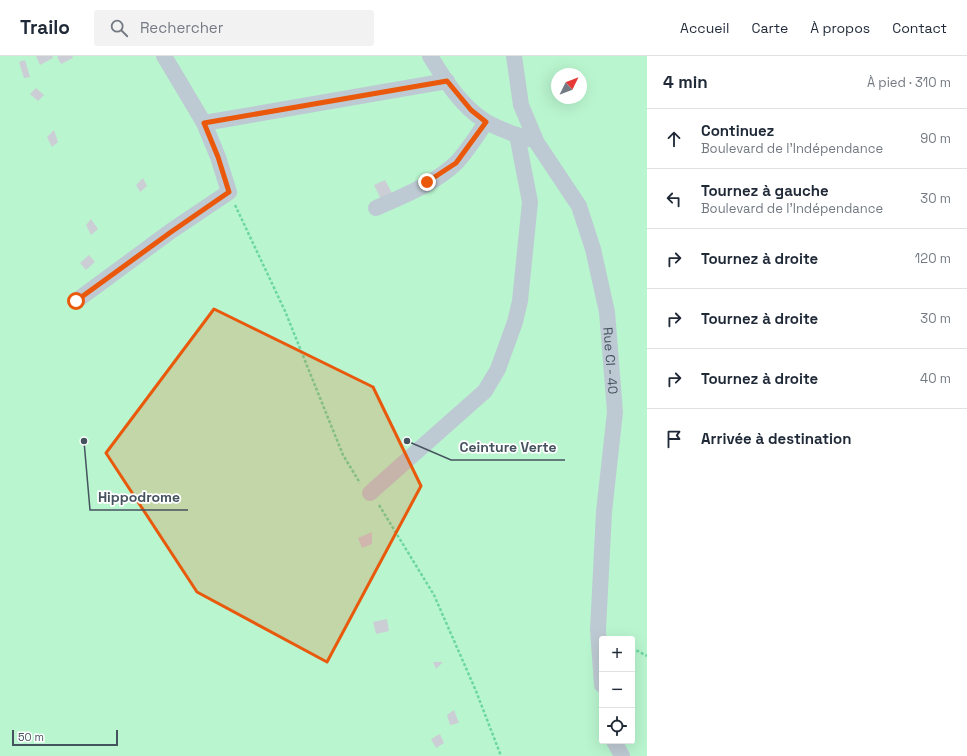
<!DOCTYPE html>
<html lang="fr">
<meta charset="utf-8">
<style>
:root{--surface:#fff;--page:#f2f2f3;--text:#1f2937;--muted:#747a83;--line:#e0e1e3}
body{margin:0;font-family:"Space Grotesk",sans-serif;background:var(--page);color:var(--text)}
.controls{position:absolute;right:12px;bottom:12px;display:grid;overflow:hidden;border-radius:4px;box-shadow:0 4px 16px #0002}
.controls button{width:36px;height:36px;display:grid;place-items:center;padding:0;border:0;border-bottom:1px solid var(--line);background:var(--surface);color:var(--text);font:20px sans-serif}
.compass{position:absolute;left:551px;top:12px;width:36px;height:36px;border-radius:50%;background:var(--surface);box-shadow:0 4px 16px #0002;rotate:47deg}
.scale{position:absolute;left:12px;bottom:10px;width:106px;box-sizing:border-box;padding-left:4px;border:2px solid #45535f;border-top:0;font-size:11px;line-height:14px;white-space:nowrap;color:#45535f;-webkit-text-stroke:3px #fff;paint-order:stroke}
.stop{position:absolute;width:12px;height:12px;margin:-9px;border:3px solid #ea580c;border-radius:50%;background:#fff}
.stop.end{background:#ea580c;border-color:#fff;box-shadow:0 1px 4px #0008}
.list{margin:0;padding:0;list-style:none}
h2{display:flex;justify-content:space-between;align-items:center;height:52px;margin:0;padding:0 16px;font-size:17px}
h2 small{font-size:13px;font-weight:400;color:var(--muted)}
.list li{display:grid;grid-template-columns:26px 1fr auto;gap:12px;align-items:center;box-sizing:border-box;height:60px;padding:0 16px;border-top:1px solid var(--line)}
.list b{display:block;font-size:15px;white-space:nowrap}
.list p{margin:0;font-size:13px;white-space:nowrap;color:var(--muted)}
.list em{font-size:13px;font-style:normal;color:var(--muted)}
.icon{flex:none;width:22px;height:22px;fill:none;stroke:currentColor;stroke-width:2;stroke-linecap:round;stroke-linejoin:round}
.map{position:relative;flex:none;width:647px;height:700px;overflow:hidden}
header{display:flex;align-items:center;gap:24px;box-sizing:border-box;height:56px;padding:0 20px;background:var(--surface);border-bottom:1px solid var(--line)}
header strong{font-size:19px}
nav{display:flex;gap:22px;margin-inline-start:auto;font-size:14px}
.search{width:280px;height:36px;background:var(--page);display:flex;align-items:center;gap:10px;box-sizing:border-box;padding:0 14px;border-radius:4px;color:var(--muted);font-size:15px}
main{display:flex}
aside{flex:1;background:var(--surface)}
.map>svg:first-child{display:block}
.green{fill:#b9f5cf;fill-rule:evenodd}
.building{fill:#cbced5}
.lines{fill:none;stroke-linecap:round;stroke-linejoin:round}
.path{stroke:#6cd7a0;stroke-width:2.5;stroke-dasharray:3 2;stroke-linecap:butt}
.minor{stroke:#becad3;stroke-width:16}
.route{stroke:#ea580c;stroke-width:5}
.marked{fill:#e8590c;fill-opacity:0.2;stroke:#e8590c;stroke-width:3;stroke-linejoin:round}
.labels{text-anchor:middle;stroke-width:3.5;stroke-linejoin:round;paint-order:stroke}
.street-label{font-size:13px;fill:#45535f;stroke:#fff}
.leader{fill:none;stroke:#45535f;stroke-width:1.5}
.callout-dot{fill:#45535f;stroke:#fff;stroke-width:1.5}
.callout-label{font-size:14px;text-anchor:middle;font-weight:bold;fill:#45535f;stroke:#fff;stroke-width:3.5;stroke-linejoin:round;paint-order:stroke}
</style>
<header>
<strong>Trailo</strong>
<div class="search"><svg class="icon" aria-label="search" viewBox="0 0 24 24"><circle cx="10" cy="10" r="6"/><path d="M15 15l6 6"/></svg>Rechercher</div>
<nav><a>Accueil</a><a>Carte</a><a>À propos</a><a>Contact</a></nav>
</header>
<main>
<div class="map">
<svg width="647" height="700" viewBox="0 0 647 700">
<rect width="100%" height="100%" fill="#f2efef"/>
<!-- green -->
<path class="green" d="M0,0H647V700H0ZM557,18H581V42H557ZM602,583H632V685H602Z"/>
<!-- building -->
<g class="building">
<path d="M36,0H52L53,2L40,9Z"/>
<path d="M59,0H72L73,2L61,8L57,1Z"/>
<path d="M25,4L30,21L24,22L19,6Z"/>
<path d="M36,32L44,39L38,45L30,38Z"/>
<path d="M54,74L58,86L52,91L47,81Z"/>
<path d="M143,122L147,130L140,136L136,129Z"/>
<path d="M385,124L392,137L381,143L374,129Z"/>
<path d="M91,163L98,173L91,179L86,169Z"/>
<path d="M89,199L95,206L86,214L80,207Z"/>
<path d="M372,476V488L362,492L358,482Z"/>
<path d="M387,563L389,575L376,578L373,566Z"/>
<path d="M433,606H443L436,613Z"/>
<path d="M454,654L459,667L450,669L447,659Z"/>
<path d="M440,678L444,687L436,692L431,683Z"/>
</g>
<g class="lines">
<!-- path -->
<g class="path">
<path d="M235,149L285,255L343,399L360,427"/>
<path d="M379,449L434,539L476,635L501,700"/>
<path d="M632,592L647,600"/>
</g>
<!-- minor -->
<g class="minor">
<path d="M430,0C445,24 461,50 485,65C498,73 514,78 528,83"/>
<path id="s1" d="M514,0L521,49L537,87L579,150L593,193L607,256L615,356L604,456L598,574L602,629"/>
<path d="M204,67L447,25"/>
<path d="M376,152C403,140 436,127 457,106C468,94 477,80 486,66"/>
<path d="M76,245L171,175L229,136L218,101L204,67L164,0"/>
<path d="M370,437L485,335L498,313L515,266L520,245L530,146L517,79"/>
<path d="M614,685L622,700"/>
</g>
</g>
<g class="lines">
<!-- route -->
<path class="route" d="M76,245L171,176L229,136L218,101L204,67L447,25L471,54L486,66L456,107L427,126"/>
</g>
<!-- marked area -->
<path class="marked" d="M214,253L373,331L421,430L327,606L197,536L106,397Z"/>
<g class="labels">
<!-- street labels -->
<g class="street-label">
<text dy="5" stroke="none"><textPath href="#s1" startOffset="325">Rue CI - 40</textPath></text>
</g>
</g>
<!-- callouts -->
<path class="leader" d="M407 385L451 404H565M84 385L90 454H188"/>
<g class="callout-dot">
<circle cx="407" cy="385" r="4"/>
<circle cx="84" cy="385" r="4"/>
</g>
<g class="callout-label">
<text x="508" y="396">Ceinture Verte</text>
<text x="139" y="446">Hippodrome</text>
</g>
</svg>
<div class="controls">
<button>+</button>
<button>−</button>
<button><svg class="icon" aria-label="locate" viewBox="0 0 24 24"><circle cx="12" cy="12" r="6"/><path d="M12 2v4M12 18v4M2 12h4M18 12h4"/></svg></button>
</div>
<svg class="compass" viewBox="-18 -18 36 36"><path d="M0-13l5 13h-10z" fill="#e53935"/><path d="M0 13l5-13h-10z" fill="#747a83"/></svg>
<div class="scale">50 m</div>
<div class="stop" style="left:76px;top:245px"></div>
<div class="stop end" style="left:427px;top:126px"></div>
</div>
<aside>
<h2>4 min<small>À pied · 310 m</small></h2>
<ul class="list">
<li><svg class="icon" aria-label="ahead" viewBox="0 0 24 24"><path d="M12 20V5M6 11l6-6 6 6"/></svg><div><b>Continuez</b><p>Boulevard de l'Indépendance</p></div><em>90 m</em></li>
<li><svg class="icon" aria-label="left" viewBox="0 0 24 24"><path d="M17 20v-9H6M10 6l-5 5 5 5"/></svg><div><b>Tournez à gauche</b><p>Boulevard de l'Indépendance</p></div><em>30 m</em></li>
<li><svg class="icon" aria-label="right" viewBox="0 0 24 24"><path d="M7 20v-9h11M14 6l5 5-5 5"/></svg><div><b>Tournez à droite</b></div><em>120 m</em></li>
<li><svg class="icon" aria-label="right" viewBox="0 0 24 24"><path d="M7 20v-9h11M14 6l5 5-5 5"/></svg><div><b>Tournez à droite</b></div><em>30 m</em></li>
<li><svg class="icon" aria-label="right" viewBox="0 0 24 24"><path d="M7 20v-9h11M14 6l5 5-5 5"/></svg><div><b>Tournez à droite</b></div><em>40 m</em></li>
<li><svg class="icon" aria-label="arrive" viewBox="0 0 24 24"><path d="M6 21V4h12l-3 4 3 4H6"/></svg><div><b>Arrivée à destination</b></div></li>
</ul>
</aside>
</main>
